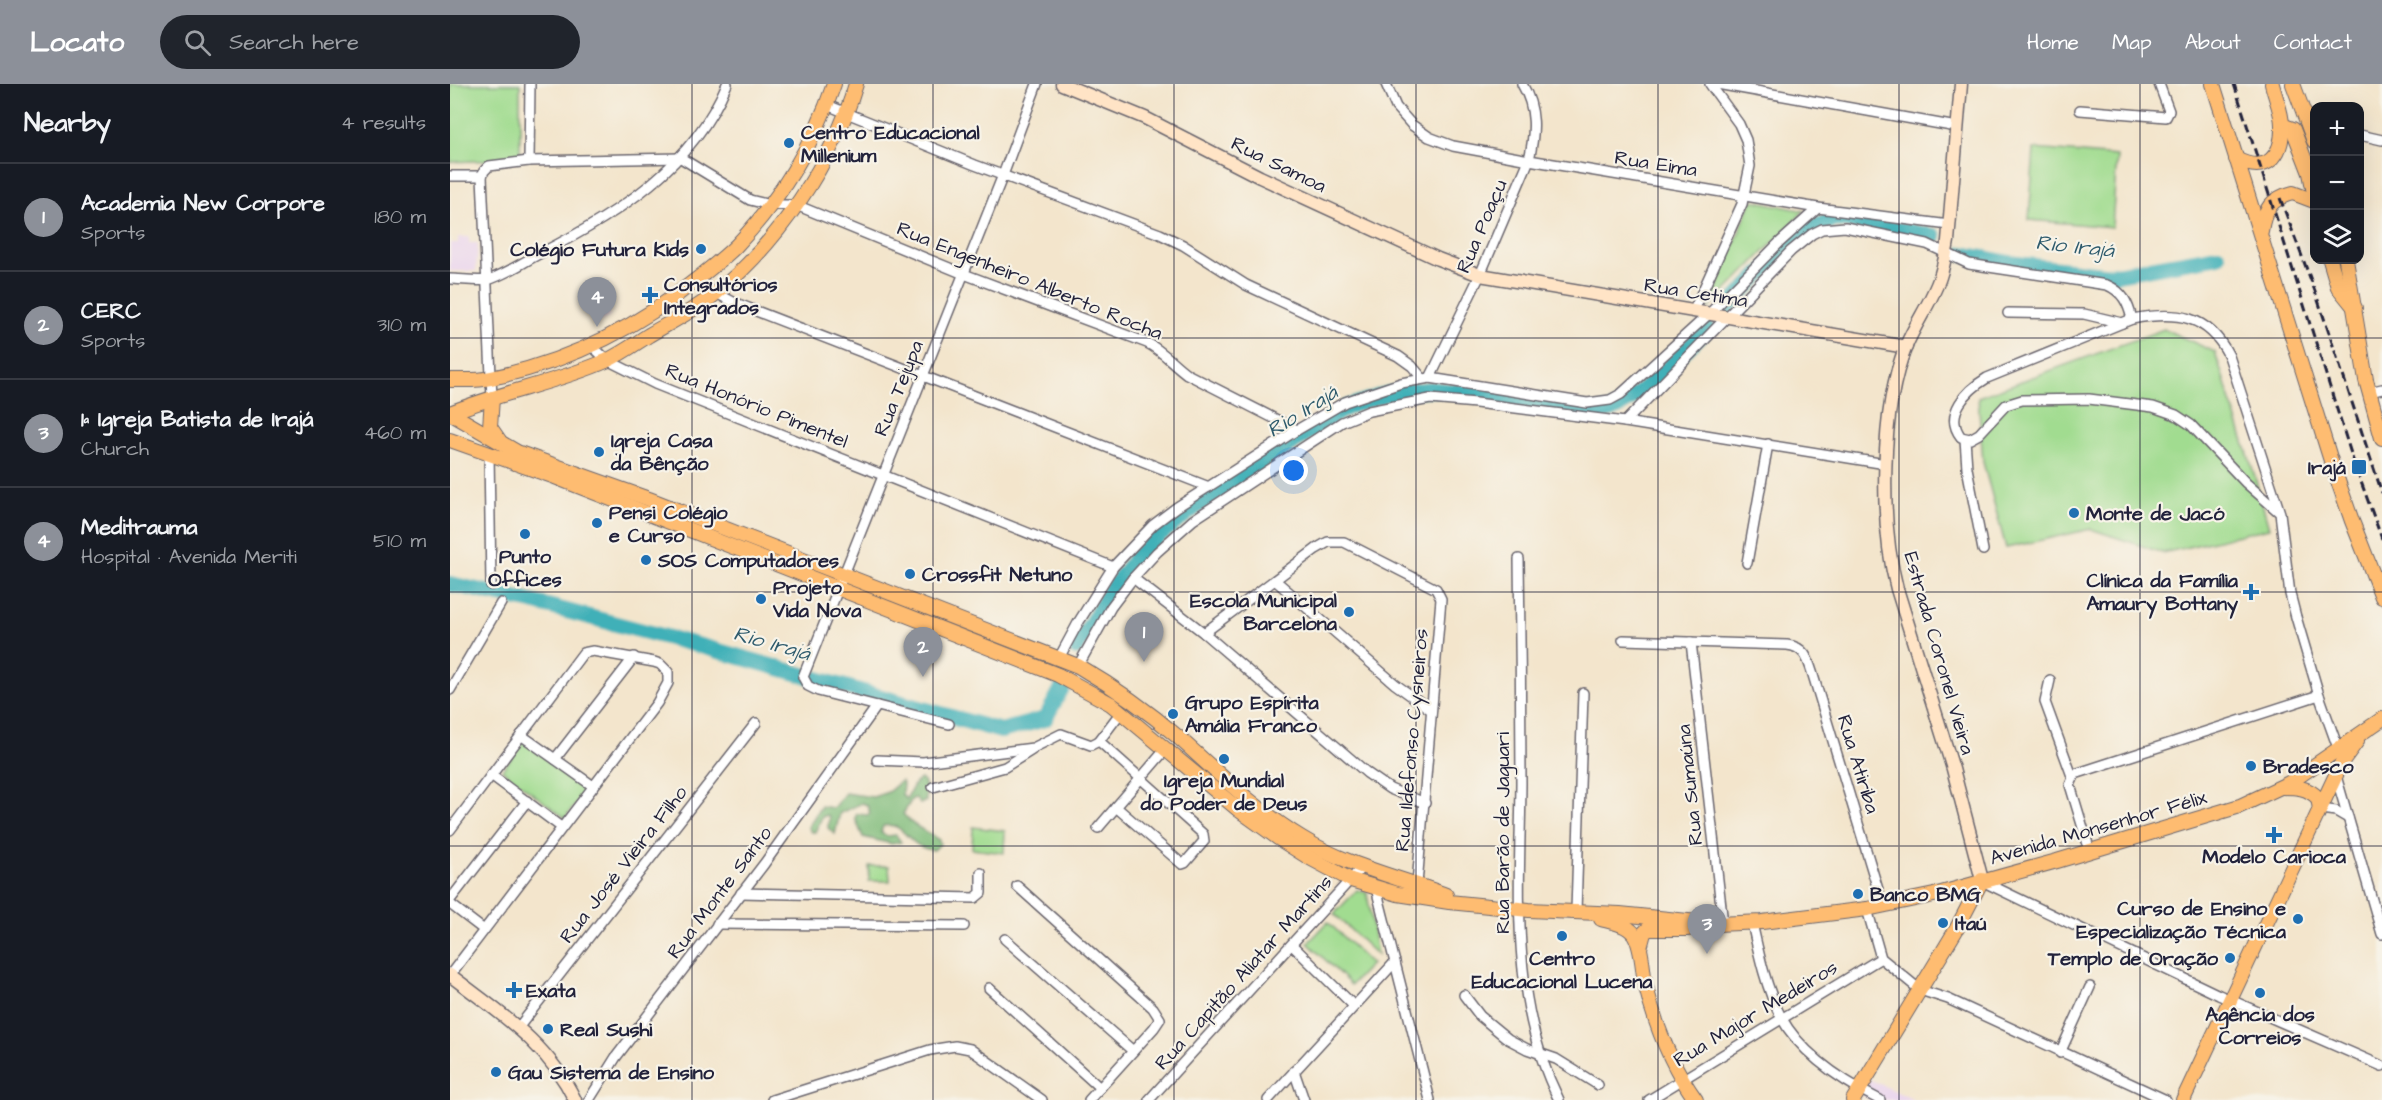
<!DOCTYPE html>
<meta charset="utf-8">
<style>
:root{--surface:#171b24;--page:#20242c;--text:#f1f3f6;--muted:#9ea1a6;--line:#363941;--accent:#8c9099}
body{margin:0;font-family:"Architects Daughter",sans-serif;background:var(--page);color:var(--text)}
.controls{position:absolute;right:18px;top:18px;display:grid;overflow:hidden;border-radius:12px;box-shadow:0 6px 24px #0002}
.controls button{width:54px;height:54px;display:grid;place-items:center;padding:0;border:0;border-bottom:2px solid var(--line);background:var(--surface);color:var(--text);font:30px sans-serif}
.you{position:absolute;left:844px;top:387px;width:21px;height:21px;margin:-15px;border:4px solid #fff;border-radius:50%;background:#1a73e8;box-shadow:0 0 0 9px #1a73e833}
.badge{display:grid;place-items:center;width:39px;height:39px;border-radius:50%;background:var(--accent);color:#fff;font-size:20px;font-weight:700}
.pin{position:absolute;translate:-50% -50px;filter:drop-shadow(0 2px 3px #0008)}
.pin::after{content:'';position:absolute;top:32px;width:21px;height:18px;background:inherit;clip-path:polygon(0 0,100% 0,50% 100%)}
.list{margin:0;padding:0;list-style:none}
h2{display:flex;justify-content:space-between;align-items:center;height:78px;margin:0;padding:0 24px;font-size:26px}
h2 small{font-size:20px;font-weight:400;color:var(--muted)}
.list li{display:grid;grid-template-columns:39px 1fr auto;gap:18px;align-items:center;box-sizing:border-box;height:108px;padding:0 24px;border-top:2px solid var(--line)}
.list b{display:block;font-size:22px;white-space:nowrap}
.list p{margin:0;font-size:20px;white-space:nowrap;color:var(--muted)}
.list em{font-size:20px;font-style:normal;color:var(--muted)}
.icon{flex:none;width:33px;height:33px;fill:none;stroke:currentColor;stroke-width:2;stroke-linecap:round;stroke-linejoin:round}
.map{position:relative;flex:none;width:1932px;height:1016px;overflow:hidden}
header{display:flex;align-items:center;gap:36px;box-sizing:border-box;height:84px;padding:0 30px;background:var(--accent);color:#fff}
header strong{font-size:28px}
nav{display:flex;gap:33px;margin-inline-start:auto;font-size:21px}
.search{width:420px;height:54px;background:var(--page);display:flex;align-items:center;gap:15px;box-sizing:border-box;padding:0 21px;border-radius:33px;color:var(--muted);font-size:22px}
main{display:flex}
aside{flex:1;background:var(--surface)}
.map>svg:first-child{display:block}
.built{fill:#e9d2ee}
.green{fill:#a1dc90;stroke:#627f66;stroke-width:1.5}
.forest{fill:#80bc7a;stroke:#516f5a;stroke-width:1.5}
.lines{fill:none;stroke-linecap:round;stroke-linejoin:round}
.river{stroke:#40b0b8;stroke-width:16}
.street-casing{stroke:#6b666e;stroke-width:12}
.secondary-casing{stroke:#6b666e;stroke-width:15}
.primary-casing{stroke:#6b666e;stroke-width:16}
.street{stroke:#fff;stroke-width:9}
.secondary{stroke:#ffe4c6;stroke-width:12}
.primary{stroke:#febc71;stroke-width:14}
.rail{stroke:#22223b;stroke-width:3;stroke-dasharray:9 4.5;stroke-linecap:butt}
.grid{fill:none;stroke:#22223b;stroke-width:1.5;stroke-opacity:0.55}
.poi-dot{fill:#1f6fb2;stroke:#f7f3e8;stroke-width:2}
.labels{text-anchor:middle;stroke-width:4.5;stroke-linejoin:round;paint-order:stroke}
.poi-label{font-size:20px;font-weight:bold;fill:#22223b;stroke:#f7f3e8;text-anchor:start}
.street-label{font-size:20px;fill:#22223b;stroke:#f7f3e8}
.water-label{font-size:21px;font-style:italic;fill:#2e5b6d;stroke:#f7f3e8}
</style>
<header>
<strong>Locato</strong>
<div class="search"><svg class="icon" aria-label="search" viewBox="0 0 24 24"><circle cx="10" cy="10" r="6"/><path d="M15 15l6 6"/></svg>Search here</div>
<nav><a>Home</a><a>Map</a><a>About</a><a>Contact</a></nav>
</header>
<main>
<aside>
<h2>Nearby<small>4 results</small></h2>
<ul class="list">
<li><span class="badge">1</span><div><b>Academia New Corpore</b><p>Sports</p></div><em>180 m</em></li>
<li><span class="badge">2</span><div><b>CERC</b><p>Sports</p></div><em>310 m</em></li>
<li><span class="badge">3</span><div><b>1ª Igreja Batista de Irajá</b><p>Church</p></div><em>460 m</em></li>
<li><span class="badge">4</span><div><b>Meditrauma</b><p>Hospital · Avenida Meriti</p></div><em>510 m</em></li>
</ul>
</aside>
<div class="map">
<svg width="1932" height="1016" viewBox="0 0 1932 1016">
<rect width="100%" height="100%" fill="#f7f3e8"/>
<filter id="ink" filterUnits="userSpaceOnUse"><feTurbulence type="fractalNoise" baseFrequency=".0167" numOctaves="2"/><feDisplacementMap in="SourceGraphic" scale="12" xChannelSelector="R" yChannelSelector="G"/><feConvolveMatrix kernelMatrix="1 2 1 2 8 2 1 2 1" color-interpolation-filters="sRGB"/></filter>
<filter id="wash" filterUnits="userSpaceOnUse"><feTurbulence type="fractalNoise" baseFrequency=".008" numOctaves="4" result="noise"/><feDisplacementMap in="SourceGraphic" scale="24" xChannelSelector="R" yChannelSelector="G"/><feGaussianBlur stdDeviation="1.35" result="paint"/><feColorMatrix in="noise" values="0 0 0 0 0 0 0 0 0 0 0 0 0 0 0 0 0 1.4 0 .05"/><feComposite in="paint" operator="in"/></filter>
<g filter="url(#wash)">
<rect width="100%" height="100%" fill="#f3e5cc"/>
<!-- built -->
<g class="built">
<path d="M8,153H19V159H28L26,187H0V159H8Z"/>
<path d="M146,204L160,232L148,238L133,211Z"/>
<path d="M1419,995L1464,1016H1422L1412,1011Z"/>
</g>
<!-- green -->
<g class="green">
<path d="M0,0H70V75L0,78Z"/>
<path d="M1584,65L1667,72L1662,143L1579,136Z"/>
<path d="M1302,116L1354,127L1258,225Z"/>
<path d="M1714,245L1765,268L1803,386L1819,444L1713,469L1641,445L1556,464L1533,378L1528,313Z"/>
<path d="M75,656L139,704L115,734L52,686Z"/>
<path d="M523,743L555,747L554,769L522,765Z"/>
<path d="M419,782H439L440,797H419Z"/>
<path d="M907,806L917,809L927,871L884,830Z"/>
<path d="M878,838L921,880L901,901L858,859Z"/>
</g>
<!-- forest -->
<path class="forest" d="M471,695L475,699L476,717L470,720L466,714L462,715L453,730L463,740L489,756L490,760L484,766C457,765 455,736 433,742L431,748L437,752L446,751L451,758L442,760L413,753L405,734L407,730L417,731L420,729L417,721L412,719L390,729L385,750L378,744L379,733L377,731L372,733L365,748H361L358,743L371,722L383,724L395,709L423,713L438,708L451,697L453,699L452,711L456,715L465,699Z"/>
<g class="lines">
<!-- river -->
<g class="river">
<path d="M1513,170L1559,179L1661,191L1768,172"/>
<path d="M1274,227L1350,150L1362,142L1388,135L1484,152"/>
<path d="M0,500L82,518L258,564L551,647L595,635L612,604"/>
<path d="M626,564L660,507L686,473L707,453L747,422L897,323L936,310L980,305L1030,310L1142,328C1148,328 1155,328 1161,326C1192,314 1233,267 1258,244"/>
</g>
</g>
</g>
<g filter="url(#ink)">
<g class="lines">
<defs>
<g id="street">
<path d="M936,0L946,23L962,41L979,53L1003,62L1079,76L1368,124L1499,141"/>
<path d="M1267,0L1507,43"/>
<path d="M377,21L525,81L710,150L733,161L796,201L948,272L962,282L972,294"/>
<path d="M1630,26L1716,33L1719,27L1709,0"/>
<path d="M1910,51L1932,56"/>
<path d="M79,77L80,0"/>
<path d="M0,92H32L34,87L39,82L79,77L231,74L300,116L320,121H346L514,190L697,259C713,267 723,280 737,290L847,346"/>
<path d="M32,92L42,314"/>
<path d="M249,194L259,205L283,218L759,403"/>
<path d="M0,195C11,195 26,198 37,196C53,192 75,177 91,169C168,130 242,83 277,0"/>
<path d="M1244,226L1292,120L1300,82L1296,56L1289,40L1260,0"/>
<path d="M1558,229L1634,230L1672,239"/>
<path d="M142,262L157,276L205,300L663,483"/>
<path d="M980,294L1030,191L1079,76C1085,49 1087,25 1072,0"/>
<path d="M1919,308L1932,305"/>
<path d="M1175,338L1436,380"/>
<path d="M1515,355L1517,384L1533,466"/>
<path d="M39,370L41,501"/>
<path d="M1830,429L1796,399L1741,341L1726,331L1703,323L1639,315L1572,316L1556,321L1529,350L1520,355L1511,353C1493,330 1517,306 1537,294L1682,235C1726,227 1758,230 1779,272L1830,429L1840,510L1846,533L1869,611L1888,664"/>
<path d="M1069,475C1070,550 1071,624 1071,699C1070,806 1059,916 1109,1016"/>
<path d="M1297,479L1318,360"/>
<path d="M683,494L754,549L917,689L940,705L975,719"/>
<path d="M826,497L945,600L981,626"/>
<path d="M754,549L866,465L878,458H894L986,505L991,515L967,800"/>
<path d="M1173,556L1337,561C1355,563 1358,575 1363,591L1433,822"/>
<path d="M1241,558L1273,840"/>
<path d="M609,574L628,539L663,483L703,441L727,423L847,346L895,318L951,299L980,294L1137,319L1160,316L1171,310L1260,229L1329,159L1368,124"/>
<path d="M628,582L661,523L683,494L707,468L743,436L892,338L919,327L980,315L1026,319L1175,338L1341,167L1362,150L1372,145L1395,143L1477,160L1519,180L1657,201C1673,208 1678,219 1682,235"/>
<path d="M1600,596L1595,618L1622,692"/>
<path d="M0,606L51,519"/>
<path d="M499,640L368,607L358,602L353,593L553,91L587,0"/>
<path d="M71,651L143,702"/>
<path d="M649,657L671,628"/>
<path d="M105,675L184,573"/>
<path d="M427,676L473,678L583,664L611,650L641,661L649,657L753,750L754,757L735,779L732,780L666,723"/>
<path d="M41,691L111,743"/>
<path d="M1886,692L1932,850"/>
<path d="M483,703L555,683L582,666"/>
<path d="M1870,725L1886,727L1898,734"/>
<path d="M648,744L715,666"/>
<path d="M0,746L133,569L143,567L204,578L210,580L218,588V599L207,619L0,891"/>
<path d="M1640,767L1620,701L1625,690L1869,611"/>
<path d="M1534,798L1769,911L1932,982"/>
<path d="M567,802L703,924L710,935L704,944L639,1016"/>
<path d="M926,804L980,1016"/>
<path d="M291,809L525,814L531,809V789"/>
<path d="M0,816L77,717"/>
<path d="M0,820L34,846"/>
<path d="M1417,825L1431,874L1470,906L1498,915L1716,1016"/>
<path d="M1126,827L1133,609"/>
<path d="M1302,839C1309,871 1316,904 1331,933C1351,970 1394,998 1430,1016"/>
<path d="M267,840L514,842"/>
<path d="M555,855L683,967"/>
<path d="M842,861L904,922"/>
<path d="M539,904L650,1004"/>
<path d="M1014,911L1030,932L1058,955L1077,965L1106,975L1148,1001"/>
<path d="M68,944L306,639"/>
<path d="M1610,969L1640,903"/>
<path d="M844,987L854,1016"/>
<path d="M139,1016L166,973L314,780L427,622"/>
<path d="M322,1016L480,966L505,962L520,965L592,1016"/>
<path d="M699,1016L912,783"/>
<path d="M818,1016L945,878"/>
<path d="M1199,1016L1431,874"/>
</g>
<g id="secondary">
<path d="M612,0L695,34L810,93L988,175L1030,191L1456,263"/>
<path d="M1511,0L1498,157C1496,169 1494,181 1490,193C1482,217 1466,238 1456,262C1430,325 1430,440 1447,505L1503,685L1532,796"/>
<path d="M0,891C49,929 97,958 125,1016"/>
</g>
<g id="primary">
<path d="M1763,0L1882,380L1902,437L1932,513"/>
<path d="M1843,0L1864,57"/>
<path d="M1832,41L1843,45L1860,89L1864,109"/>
<path d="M1786,75C1817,91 1833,72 1832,41C1832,28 1825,13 1822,0"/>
<path d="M1811,147C1814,126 1821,114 1843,109L1864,117"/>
<path d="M1880,176L1888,203L1905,224"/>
<path d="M1896,176L1916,296L1932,354"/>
<path d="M0,296C13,296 28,297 41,294C119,278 190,242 251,192C263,182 275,173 286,162C329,117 364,60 384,0"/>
<path d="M42,314L40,343L49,356"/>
<path d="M0,329L67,368L199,415L628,582C664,603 697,626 728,653C768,689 806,726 852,754C897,782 948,793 996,811"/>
<path d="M0,329C51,308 106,299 156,277C171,270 185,260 199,251C221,238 245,226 265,210C328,159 383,78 406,0"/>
<path d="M0,356L105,393L608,591L661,620L789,726L828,754L858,773L901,796L948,810L999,818L1079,826L1170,830L1267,840L1312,838L1417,825L1484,811L1607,777L1790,722L1839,699L1932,635"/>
<path d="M1832,703C1847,703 1857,703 1868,714L1870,725"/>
<path d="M1151,835C1162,838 1177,840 1184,850C1193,864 1192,887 1196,903C1206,943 1222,983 1246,1016"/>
<path d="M1190,864L1194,849L1198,845H1238"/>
<path d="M1403,1016L1506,846L1532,796"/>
<path d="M1733,1016L1893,676L1907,657"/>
</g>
</defs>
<!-- street casing -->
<use href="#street" class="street-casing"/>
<!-- secondary casing -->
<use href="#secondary" class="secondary-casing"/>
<!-- primary casing -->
<use href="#primary" class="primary-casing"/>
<!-- street -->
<use href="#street" class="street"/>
<!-- secondary -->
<use href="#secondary" class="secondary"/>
<!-- primary -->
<use href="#primary" class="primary"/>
<!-- rail -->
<g class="rail">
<path d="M1784,0L1903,376L1932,455"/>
<path d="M1830,114L1865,207L1932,409"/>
</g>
</g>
</g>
<!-- grid -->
<path class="grid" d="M242,0V1016M483,0V1016M724,0V1016M966,0V1016M1208,0V1016M1449,0V1016M1690,0V1016M0,254H1932M0,508H1932M0,762H1932"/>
<!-- markers -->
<g class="poi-dot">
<circle cx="339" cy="59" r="6"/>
<circle cx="251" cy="165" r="6"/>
<path d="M197 202h6v6h6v6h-6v6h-6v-6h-6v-6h6z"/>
<circle cx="149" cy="368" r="6"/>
<rect x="1901" y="375" width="16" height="16" rx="3"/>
<circle cx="1624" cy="429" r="6"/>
<circle cx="147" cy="439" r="6"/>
<circle cx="75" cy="450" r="6"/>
<circle cx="196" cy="476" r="6"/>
<circle cx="460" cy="490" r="6"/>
<path d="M1798 499h6v6h6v6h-6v6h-6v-6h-6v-6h6z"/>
<circle cx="311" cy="515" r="6"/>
<circle cx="899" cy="528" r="6"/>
<circle cx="723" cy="630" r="6"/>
<circle cx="774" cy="675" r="6"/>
<circle cx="1801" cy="682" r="6"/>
<path d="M1821 742h6v6h6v6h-6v6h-6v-6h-6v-6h6z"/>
<circle cx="1408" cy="810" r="6"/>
<circle cx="1848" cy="835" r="6"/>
<circle cx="1493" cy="839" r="6"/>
<circle cx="1112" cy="852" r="6"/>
<circle cx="1780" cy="874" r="6"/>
<path d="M61 897h6v6h6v6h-6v6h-6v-6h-6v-6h6z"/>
<circle cx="1810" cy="909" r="6"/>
<circle cx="98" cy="945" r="6"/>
<circle cx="46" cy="988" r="6"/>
</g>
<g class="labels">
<!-- poi labels -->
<g class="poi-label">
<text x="351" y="55">Centro Educacional<tspan x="351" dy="23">Millenium</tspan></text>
<text x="239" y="172" text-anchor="end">Colégio Futura Kids</text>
<text x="214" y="207">Consultórios<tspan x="214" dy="23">Integrados</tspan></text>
<text x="161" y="363">Igreja Casa<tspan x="161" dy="23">da Bênção</tspan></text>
<text x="1896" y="390" text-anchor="end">Irajá</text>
<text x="159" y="435">Pensi Colégio<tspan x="159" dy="23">e Curso</tspan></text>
<text x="1636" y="436">Monte de Jacó</text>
<text x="75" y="479" text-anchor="middle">Punto<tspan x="75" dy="23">Offices</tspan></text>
<text x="208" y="483">SOS Computadores</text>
<text x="472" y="497">Crossfit Netuno</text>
<text x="1788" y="503" text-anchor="end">Clínica da Família<tspan x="1788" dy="23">Amaury Bottany</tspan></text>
<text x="323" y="510">Projeto<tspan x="323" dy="23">Vida Nova</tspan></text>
<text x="887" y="523" text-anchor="end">Escola Municipal<tspan x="887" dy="23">Barcelona</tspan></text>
<text x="735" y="625">Grupo Espírita<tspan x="735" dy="23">Amália Franco</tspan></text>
<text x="1813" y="689">Bradesco</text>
<text x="774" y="703" text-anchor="middle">Igreja Mundial<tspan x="774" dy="23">do Poder de Deus</tspan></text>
<text x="1824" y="779" text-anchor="middle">Modelo Carioca</text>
<text x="1420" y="817">Banco BMG</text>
<text x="1836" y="831" text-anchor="end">Curso de Ensino e<tspan x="1836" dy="23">Especialização Técnica</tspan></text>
<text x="1505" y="846">Itaú</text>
<text x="1112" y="881" text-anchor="middle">Centro<tspan x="1112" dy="23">Educacional Lucena</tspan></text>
<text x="1768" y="881" text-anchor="end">Templo de Oração</text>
<text x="76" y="913">Exata</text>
<text x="1810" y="937" text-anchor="middle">Agência dos<tspan x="1810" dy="23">Correios</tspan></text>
<text x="110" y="952">Real Sushi</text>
<text x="58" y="995">Gau Sistema de Ensino</text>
</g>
<!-- street labels -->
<g class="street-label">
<text transform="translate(1206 79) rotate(9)" y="7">Rua Eima</text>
<text transform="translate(829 80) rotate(26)" y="7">Rua Samoa</text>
<text transform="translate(1031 142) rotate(-67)" y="7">Rua Poaçu</text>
<text transform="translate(580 196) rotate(22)" y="7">Rua Engenheiro Alberto Rocha</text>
<text transform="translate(1246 208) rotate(9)" y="7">Rua Cetima</text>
<text transform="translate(448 304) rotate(-68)" y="7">Rua Tejupa</text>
<text transform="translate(307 321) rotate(22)" y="7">Rua Honório Pimentel</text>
<text transform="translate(1490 569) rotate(74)" y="7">Estrada Coronel Vieira</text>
<text transform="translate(961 656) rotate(-85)" y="7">Rua Ildefonso Cysneiros</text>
<text transform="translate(1409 680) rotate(73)" y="7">Rua Atiriba</text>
<text transform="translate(1239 701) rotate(-96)" y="7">Rua Sumaúna</text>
<text transform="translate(1648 743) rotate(-16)" y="7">Avenida Monsenhor Félix</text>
<text transform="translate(1052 749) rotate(-90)" y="7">Rua Barão de Jaguari</text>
<text transform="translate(173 780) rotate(-52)" y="7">Rua José Vieira Filho</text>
<text transform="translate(269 808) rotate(-53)" y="7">Rua Monte Santo</text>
<text transform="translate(793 888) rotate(-48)" y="7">Rua Capitão Aliatar Martins</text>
<text transform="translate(1305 929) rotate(-31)" y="7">Rua Major Medeiros</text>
</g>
<!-- water labels -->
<g class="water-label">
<text transform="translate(1625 162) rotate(6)" y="7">Rio Irajá</text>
<text transform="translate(852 327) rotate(-32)" y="7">Rio Irajá</text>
<text transform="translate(322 559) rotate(16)" y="7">Rio Irajá</text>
</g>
</g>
</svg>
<div class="controls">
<button>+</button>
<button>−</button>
<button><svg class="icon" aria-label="layers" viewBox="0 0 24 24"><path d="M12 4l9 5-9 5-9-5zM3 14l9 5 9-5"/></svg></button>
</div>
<div class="you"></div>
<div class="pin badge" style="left:694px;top:578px">1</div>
<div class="pin badge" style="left:473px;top:593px">2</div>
<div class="pin badge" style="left:1257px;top:870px">3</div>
<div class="pin badge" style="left:147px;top:243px">4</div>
</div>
</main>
